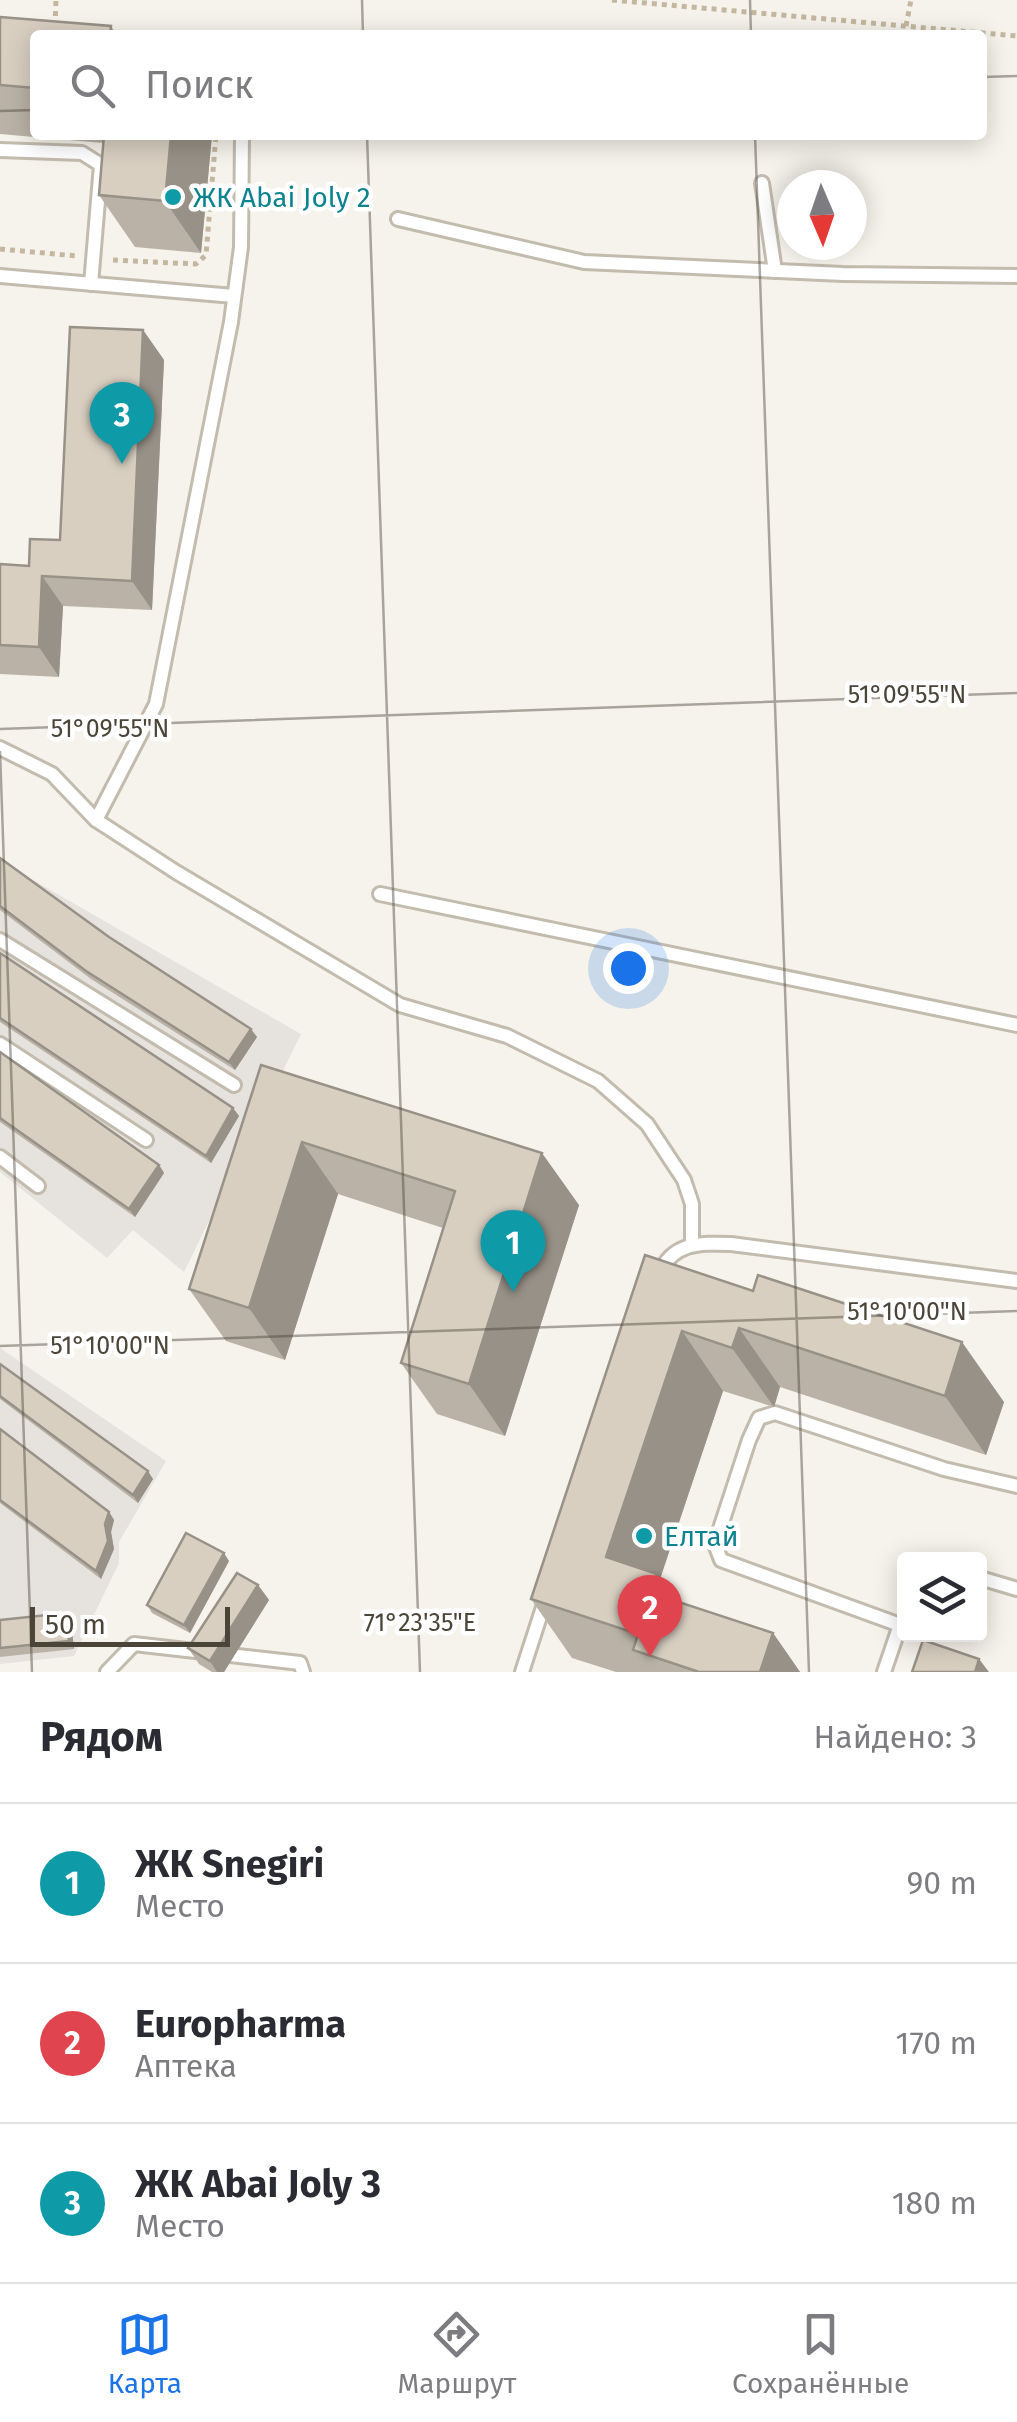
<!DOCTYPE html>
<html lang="ru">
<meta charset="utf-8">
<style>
:root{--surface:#fff;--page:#f2f2f3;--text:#2b2b33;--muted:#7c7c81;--line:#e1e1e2;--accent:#1a73e8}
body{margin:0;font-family:"Fira Sans",sans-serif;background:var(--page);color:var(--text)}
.controls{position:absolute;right:30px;bottom:30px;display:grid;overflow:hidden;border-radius:10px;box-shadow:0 5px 25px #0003}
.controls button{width:90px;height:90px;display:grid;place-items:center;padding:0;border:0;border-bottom:2px solid var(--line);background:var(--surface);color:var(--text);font:50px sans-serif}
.compass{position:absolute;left:777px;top:170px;width:90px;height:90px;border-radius:50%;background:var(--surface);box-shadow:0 5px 25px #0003;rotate:178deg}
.scale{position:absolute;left:30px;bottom:25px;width:200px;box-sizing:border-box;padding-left:10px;border:5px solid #4b4439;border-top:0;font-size:28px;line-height:35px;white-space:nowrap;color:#4b4439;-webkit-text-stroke:8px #fff;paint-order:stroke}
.you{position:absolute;left:628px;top:968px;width:35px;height:35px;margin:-25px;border:8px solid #fff;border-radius:50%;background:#1a73e8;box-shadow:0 0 0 15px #1a73e833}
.badge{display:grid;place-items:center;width:65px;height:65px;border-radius:50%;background:var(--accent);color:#fff;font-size:32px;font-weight:700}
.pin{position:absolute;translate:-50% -82px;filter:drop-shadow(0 2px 5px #0008)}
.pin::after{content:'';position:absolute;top:52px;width:35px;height:30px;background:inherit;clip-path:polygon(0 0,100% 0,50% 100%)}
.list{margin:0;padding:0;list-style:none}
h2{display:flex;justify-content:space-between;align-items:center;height:130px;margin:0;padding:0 40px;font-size:42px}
h2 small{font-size:32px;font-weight:400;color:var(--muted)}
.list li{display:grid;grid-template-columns:65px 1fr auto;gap:30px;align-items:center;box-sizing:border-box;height:160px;padding:0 40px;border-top:2px solid var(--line)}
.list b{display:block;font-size:38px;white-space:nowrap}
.list p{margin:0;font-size:32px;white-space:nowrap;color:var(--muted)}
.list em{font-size:32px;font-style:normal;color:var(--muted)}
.icon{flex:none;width:55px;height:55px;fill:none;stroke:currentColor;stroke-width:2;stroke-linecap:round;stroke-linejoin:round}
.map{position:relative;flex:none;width:1017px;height:1672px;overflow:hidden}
.search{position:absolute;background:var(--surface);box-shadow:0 5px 25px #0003;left:30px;right:30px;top:30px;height:110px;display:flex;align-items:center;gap:25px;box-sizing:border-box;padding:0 35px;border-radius:10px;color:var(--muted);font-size:38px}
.sheet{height:610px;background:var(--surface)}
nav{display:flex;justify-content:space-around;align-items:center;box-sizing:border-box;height:140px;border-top:2px solid var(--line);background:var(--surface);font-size:28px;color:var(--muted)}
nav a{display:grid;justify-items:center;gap:5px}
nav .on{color:var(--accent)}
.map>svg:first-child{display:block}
.industrial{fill:#e6e2dd}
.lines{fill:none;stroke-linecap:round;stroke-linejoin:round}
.lane-casing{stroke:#c2bbae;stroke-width:18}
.path{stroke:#c4b79f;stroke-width:5;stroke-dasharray:5 5;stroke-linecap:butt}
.lane{stroke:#fff;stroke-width:12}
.wall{fill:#bab2a6}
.shaded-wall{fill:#979187}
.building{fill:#d8cfc1;stroke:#979187;stroke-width:2.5}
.ticks{fill:none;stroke:#4b4439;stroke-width:2.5;stroke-opacity:0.45}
.culture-dot{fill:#0f9aa8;stroke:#fff;stroke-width:4}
.labels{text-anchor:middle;stroke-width:9;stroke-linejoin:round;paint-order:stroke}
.culture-label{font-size:28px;fill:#0d838f;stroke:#fff;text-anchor:start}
.ticks-label{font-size:25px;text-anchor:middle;fill:#4b4439;stroke:#fff;stroke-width:9;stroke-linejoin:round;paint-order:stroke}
</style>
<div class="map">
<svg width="1017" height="1672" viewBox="0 0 1017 1672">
<rect width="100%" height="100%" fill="#f6f3ec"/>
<!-- industrial -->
<g class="industrial">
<path d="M0,861L301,1034L184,1272L133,1230L107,1258L0,1172Z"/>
<path d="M0,1348L166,1461L119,1542V1563L74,1656L0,1664Z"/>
</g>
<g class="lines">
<defs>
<g id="lane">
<path d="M0,150L82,153L101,165L91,284"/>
<path d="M762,183L775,271"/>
<path d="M398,219L584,262L843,274L1017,276"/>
<path d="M0,276L234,296"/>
<path d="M0,748L52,774L96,820L176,872L400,1005L507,1036L598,1081L647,1124L684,1180L692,1204V1242"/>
<path d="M96,820L156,704L231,322L241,247L242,135"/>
<path d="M380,894L1017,1025"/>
<path d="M0,940L234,1085"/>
<path d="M0,1044L146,1140"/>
<path d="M0,1157L38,1186"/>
<path d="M658,1277C671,1242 699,1243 731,1244L1017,1281"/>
<path d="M980,1578L1017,1589"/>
<path d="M107,1672L134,1644L300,1663L303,1672"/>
<path d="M522,1672L546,1598"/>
<path d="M884,1672L900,1625L721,1560L715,1544L749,1440L759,1418L775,1413L944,1469L1017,1486"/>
</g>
</defs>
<!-- lane casing -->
<use href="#lane" class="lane-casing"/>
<!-- path -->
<g class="path">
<path d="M612,0L1017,36"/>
<path d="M55,26L56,0"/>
<path d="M906,26L911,0"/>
<path d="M0,249L77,256"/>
<path d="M113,260L196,264L206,255L216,135"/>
</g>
<!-- lane -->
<use href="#lane" class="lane"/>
</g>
<!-- wall -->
<g class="wall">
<path d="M0,17L111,26L117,35H35V135H212L201,253L135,247L99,195L103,143L0,134Z"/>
<path d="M143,330L164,360L152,610L63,606L59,677L0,674V564L29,566L60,540Z"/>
<path d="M0,858L109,937L257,1037L235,1070L91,979L0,910Z"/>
<path d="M0,953L233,1108L239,1116L211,1163L0,1022Z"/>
<path d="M0,1052L159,1165L164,1173L135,1217L0,1122Z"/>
<path d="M261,1065L579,1205L505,1436L437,1414L401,1363L443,1228L338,1194L285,1360L226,1341L189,1289Z"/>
<path d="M645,1255L1004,1402L986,1455L780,1387L774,1407L723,1391L660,1579L676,1601L773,1633L800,1672H616L572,1658L531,1599Z"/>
<path d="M0,1364L153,1479L138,1503L0,1399Z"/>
<path d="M0,1429L109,1512L114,1520L111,1532L114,1549L101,1579L0,1503Z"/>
<path d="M229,1561L190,1633L152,1613L147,1605Z"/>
<path d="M258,1585L269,1600L224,1672H212L199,1664L188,1648Z"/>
<path d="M0,1620L71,1621L74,1649L0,1657Z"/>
</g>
<!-- shaded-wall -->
<g class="shaded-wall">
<path d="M171,135H212L201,253L165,201Z"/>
<path d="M143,330L164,360L152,610L132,581Z"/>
<path d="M42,576L63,606L59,677L39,647Z"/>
<path d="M251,1029L257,1037L235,1070L229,1062Z"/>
<path d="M233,1108L239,1116L211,1163L206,1156Z"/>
<path d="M302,1142L338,1194L285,1360L249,1308Z"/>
<path d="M542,1153L579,1205L505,1436L469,1384Z"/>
<path d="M159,1165L164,1173L135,1217L129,1209Z"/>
<path d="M739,1328L780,1387L774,1407L732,1348Z"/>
<path d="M682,1331L723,1391L660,1579L699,1633L606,1557Z"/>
<path d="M962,1342L1004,1402L986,1455L945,1396Z"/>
<path d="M148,1471L153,1479L138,1503L133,1495Z"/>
<path d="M109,1512L114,1520L111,1532L114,1549L101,1579L96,1571Z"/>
<path d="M224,1553L229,1561L190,1633L184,1625Z"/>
<path d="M258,1585L269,1600L224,1672H217L210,1661Z"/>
<path d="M66,1613L71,1621L74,1649L69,1641Z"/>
<path d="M773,1633L800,1672H760Z"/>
<path d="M979,1659L989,1672H975Z"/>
</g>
<!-- building -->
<g class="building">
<path d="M0,17L111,26L110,35H35V88L0,85Z"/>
<path d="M104,135H171L165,201L99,195Z"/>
<path d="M70,327L143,330L132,581L42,576L39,647L0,645V564L29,566L30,539L60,540Z"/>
<path d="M0,858L109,937L251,1029L229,1062L86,971L0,906Z"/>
<path d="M0,953L233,1108L206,1156L0,1018Z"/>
<path d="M0,1052L159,1165L129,1209L0,1118Z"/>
<path d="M261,1065L542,1153L469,1384L401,1363L455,1191L302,1142L249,1308L189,1289Z"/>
<path d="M645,1255L753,1291L758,1275L962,1342L945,1396L739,1328L732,1348L682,1331L606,1557L657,1574L651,1593L773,1633L760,1672H699L633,1650L638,1634L531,1599Z"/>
<path d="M0,1364L148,1471L133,1495L0,1396Z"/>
<path d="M0,1429L109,1512L105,1524L108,1541L96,1571L0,1500Z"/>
<path d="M186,1533L224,1553L184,1625L147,1605Z"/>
<path d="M237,1573L258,1585L210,1661L188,1648Z"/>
<path d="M66,1613L69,1641L0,1648V1620Z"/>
<path d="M923,1640L979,1659L975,1672H912Z"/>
</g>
<!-- ticks -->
<path class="ticks" d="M362,0L363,35M750,0L751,35M982,77L1017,76M0,111L35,110M367,135L420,1672M755,135L809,1672M0,729L1017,693M0,751L32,1672M0,1346L1017,1311"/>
<!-- markers -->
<g class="culture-dot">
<circle cx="173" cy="197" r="10"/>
<circle cx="644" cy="1536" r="10"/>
</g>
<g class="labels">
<!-- culture labels -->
<g class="culture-label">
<text x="193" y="207">ЖК Abai Joly 2</text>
<text x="664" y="1546">Елтай</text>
</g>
</g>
<g class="ticks-label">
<text x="907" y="703">51°09'55"N</text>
<text x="110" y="737">51°09'55"N</text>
<text x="907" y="1320">51°10'00"N</text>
<text x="110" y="1354">51°10'00"N</text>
<text x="420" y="1631">71°23'35"E</text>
</g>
</svg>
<div class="controls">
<button><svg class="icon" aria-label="layers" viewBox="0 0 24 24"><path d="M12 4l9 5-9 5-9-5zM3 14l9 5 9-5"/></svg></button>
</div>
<svg class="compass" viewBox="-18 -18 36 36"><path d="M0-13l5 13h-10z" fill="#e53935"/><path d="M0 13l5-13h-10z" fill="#7c7c81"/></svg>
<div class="scale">50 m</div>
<div class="you"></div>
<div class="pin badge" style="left:513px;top:1292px;background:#0f9aa8">1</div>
<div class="pin badge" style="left:650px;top:1657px;background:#e0444e">2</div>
<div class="pin badge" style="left:122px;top:464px;background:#0f9aa8">3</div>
<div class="search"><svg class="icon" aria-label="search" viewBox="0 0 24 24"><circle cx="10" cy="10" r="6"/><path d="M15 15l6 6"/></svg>Поиск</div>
</div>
<section class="sheet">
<h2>Рядом<small>Найдено: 3</small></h2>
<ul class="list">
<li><span class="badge" style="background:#0f9aa8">1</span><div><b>ЖК Snegiri</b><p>Место</p></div><em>90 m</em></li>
<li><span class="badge" style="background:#e0444e">2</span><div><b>Europharma</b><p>Аптека</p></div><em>170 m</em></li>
<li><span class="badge" style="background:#0f9aa8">3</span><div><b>ЖК Abai Joly 3</b><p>Место</p></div><em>180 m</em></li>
</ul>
</section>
<nav>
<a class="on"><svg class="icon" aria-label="map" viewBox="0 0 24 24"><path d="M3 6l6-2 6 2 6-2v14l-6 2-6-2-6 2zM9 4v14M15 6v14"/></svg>Карта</a>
<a><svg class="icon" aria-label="directions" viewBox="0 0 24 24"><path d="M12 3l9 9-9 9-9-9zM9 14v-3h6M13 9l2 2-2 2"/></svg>Маршрут</a>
<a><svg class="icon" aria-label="saved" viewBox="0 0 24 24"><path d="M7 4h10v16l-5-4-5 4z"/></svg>Сохранённые</a>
</nav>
